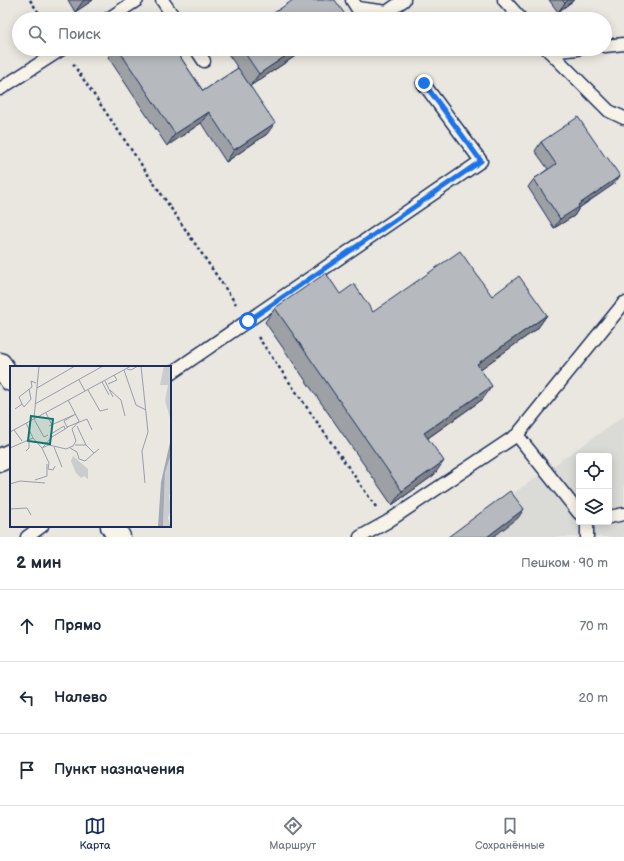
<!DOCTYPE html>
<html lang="ru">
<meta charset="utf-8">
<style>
:root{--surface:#fff;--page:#f2f2f3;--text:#1f2937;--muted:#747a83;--line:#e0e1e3;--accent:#1b2f5e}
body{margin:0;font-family:"Balsamiq Sans",sans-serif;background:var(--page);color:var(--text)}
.controls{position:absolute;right:12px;bottom:12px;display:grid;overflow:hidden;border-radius:4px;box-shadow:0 2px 10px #0003}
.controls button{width:36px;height:36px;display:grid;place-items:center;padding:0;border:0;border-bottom:1px solid var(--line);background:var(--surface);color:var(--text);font:20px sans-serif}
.stop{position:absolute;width:12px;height:12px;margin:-9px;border:3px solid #1a73e8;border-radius:50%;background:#fff}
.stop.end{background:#1a73e8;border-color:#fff;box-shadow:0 1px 4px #0008}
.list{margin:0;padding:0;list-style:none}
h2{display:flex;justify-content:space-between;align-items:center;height:52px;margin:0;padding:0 16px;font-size:17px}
h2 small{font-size:13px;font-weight:400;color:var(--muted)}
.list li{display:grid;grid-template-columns:26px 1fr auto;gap:12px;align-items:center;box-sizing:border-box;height:72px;padding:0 16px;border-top:1px solid var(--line)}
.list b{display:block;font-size:15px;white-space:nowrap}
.list em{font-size:13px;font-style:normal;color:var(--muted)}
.icon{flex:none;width:22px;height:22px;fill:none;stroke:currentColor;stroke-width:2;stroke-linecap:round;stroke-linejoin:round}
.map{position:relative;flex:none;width:624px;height:537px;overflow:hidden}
.search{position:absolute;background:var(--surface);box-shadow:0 2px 10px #0003;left:12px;right:12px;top:12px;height:44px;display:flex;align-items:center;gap:10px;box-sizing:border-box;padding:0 14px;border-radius:22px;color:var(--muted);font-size:15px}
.sheet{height:268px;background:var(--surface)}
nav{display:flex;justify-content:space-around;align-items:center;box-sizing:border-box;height:56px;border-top:1px solid var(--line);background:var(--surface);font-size:11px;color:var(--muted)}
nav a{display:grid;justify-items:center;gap:2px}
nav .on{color:var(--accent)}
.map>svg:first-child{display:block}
.built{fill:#dadad6;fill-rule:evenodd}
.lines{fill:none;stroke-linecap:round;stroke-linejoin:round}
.service-casing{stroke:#1b2f5e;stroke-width:15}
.minor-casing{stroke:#1b2f5e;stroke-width:25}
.primary-casing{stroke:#1b2f5e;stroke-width:25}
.path{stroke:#1b2f5e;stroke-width:2.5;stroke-dasharray:3 3;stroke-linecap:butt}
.service{stroke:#f7f3e8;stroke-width:12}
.minor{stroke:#f7f3e8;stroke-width:22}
.primary{stroke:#f7f3e8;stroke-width:22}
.wall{fill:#9da0a4;stroke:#1b2f5e}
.shaded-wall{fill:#7f8286;stroke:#1b2f5e}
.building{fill:#b6babf;stroke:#1b2f5e}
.route{stroke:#1a73e8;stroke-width:5}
.inset-road{fill:none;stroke:#979dac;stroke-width:1}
.view{fill:#0f766e;fill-opacity:0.15;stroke:#0f766e;stroke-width:2}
.inset-edge{fill:none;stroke:#1b2f5e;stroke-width:2}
</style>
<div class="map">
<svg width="624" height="537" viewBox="0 0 624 537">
<rect width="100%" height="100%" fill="#eae7e0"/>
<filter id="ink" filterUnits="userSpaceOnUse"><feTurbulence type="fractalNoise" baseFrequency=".025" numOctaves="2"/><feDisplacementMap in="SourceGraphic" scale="8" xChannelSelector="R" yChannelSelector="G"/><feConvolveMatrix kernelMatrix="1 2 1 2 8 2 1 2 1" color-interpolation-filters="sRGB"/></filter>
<g filter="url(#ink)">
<!-- built -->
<path class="built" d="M624,416V537H454L504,500ZM579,456H609V522H579Z"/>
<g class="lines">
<defs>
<g id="service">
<path d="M162,0L175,19"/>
<path d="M352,0L357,8L387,12L404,0"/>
<path d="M504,0L521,19"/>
<path d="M108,19L137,0"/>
<path d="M605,46L624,44"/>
<path d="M196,49L204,61"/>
<path d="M547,49L609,111L624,118"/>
<path d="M550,52L577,49"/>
<path d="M0,89L62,49"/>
<path d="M170,374L481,161L423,83"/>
<path d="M517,435L579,513"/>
<path d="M609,517L624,514"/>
<path d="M587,522V537"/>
<path d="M27,537L42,526"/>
<path d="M360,537L387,522L517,435L624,303"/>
</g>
<path id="minor" d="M0,460L11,455"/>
<g id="primary">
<path d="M0,364L11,380"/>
<path d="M112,526L119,537"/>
</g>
</defs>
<!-- service casing -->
<use href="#service" class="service-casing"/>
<!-- minor casing -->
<use href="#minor" class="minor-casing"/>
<!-- primary casing -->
<use href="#primary" class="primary-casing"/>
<!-- path -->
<g class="path">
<path d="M30,0L43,19"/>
<path d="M73,64L236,304"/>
<path d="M258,337L376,507"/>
</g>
<!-- service -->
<use href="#service" class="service"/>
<!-- minor -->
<use href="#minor" class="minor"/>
<!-- primary -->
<use href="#primary" class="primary"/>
</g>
<!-- wall -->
<g class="wall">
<path d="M68,0H93L75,12Z"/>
<path d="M549,0H574L558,12Z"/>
<path d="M114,49H175L203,91L238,68L226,51L228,49H306L250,86L267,134L226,162L201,123L167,146L108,57Z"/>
<path d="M541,142L614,184L579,208L574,216L554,228L528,187L534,179L548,169L535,151Z"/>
<path d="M340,294L373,312L492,296L547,315L537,329L480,369L483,399L428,438L434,475L392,505L265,322L275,308Z"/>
</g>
<!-- shaded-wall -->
<g class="shaded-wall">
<path d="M84,0H93L75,12Z"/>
<path d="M568,0H574L558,12L565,3Z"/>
<path d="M296,49H306L250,86L259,74Z"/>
<path d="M209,112L201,123L167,146L175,134Z"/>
<path d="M275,123L267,134L226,162L234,150Z"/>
<path d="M620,176L614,184L579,208L574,216L554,228L560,219L578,205Z"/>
<path d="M547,315L537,329L468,378L477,364Z"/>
<path d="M492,386L483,399L415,447L424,433Z"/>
<path d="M444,461L434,475L392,505L402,491Z"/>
<path d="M524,509L518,518L493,537H487Z"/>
</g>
<!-- building -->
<g class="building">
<path d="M293,0H335L346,16L341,19H265Z"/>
<path d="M562,0H568L565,3Z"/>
<path d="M118,49H175L203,91L238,68L275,123L234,150L209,112L175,134Z"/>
<path d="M242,49H296L259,74Z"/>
<path d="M578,117L606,158L607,157L620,176L578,205L579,207L560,219L534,179L556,164L541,142Z"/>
<path d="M460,251L492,296L519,276L547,315L477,364L492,386L424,433L444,461L402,491L275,308L326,273L340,294L354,284L373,312Z"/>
<path d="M510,491L524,509L487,537H448Z"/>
</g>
</g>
<g class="lines" filter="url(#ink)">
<!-- route -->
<path class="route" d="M248,321L481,161L424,83"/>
</g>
<!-- overview -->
<g transform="translate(10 366)">
<rect width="161" height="161" fill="#eae7e0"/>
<path d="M154,0H161V55L155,35L158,19H150ZM161,87V128L159,129L161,143L158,152L161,161H153L155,107ZM63,90L78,103V113L74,110L71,112L66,107L61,95Z" fill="#cbcccd"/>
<path d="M161,72V88L155,107L153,161H148L151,116Z" fill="#a3a8b4"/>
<path class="inset-road" d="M131,0L138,66L132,85L135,117M117,3L121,4L128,0M114,4L126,39L136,44M69,14L75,25M95,15L103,31M92,16L99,29M98,18L107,14L104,9M27,22L65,0M78,24L90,45L98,43M100,24L111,34L115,50M58,34L69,55M12,38L14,41L21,33L19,23M25,38L93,0M5,43L12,38L9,31L22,21L21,15L26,17M36,47L42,59M64,49L54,55L57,61L77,53L82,64M24,52L29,0M24,53L34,71L38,69M16,57L23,72L32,82L39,97L38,103L43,104L45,100M39,60L66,48M67,60L76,79M55,63L54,60L41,68L42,71L55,63L58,61M4,64L12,75M0,66L121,0M65,79H76L84,87L89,83M33,81L42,71M44,81L52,101M0,82L23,72M32,82L39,79L56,83L63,80L66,75L62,63L69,55M60,82L67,86L69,93L75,95L84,87M16,85L19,82V74M25,114L37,110V98M0,118L10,115L35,117M0,143L17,142L21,149"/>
<path class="view" d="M21,50L43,53L40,78L18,75Z"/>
<rect width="161" height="161" class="inset-edge"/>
</g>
</svg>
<div class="controls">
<button><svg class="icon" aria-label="locate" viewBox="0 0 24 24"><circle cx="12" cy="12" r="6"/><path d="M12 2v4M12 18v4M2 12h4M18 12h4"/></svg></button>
<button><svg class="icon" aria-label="layers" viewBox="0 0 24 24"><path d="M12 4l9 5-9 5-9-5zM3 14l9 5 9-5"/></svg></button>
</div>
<div class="stop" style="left:248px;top:321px"></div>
<div class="stop end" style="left:424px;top:83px"></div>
<div class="search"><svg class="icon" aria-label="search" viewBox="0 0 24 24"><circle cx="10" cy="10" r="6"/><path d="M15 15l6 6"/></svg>Поиск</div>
</div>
<section class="sheet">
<h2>2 мин<small>Пешком · 90 m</small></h2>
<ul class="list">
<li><svg class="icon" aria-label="ahead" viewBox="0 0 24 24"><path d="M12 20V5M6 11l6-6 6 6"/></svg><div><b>Прямо</b></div><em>70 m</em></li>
<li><svg class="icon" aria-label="left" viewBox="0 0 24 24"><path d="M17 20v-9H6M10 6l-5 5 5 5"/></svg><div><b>Налево</b></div><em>20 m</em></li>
<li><svg class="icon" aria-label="arrive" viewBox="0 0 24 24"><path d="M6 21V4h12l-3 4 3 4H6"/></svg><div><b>Пункт назначения</b></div></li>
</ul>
</section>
<nav>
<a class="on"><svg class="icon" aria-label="map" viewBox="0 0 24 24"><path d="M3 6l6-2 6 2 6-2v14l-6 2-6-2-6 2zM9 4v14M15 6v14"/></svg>Карта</a>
<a><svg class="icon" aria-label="directions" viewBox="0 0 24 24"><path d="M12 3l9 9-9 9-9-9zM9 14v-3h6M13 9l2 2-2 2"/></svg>Маршрут</a>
<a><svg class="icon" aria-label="saved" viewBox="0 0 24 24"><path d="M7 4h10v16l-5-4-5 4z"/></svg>Сохранённые</a>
</nav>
